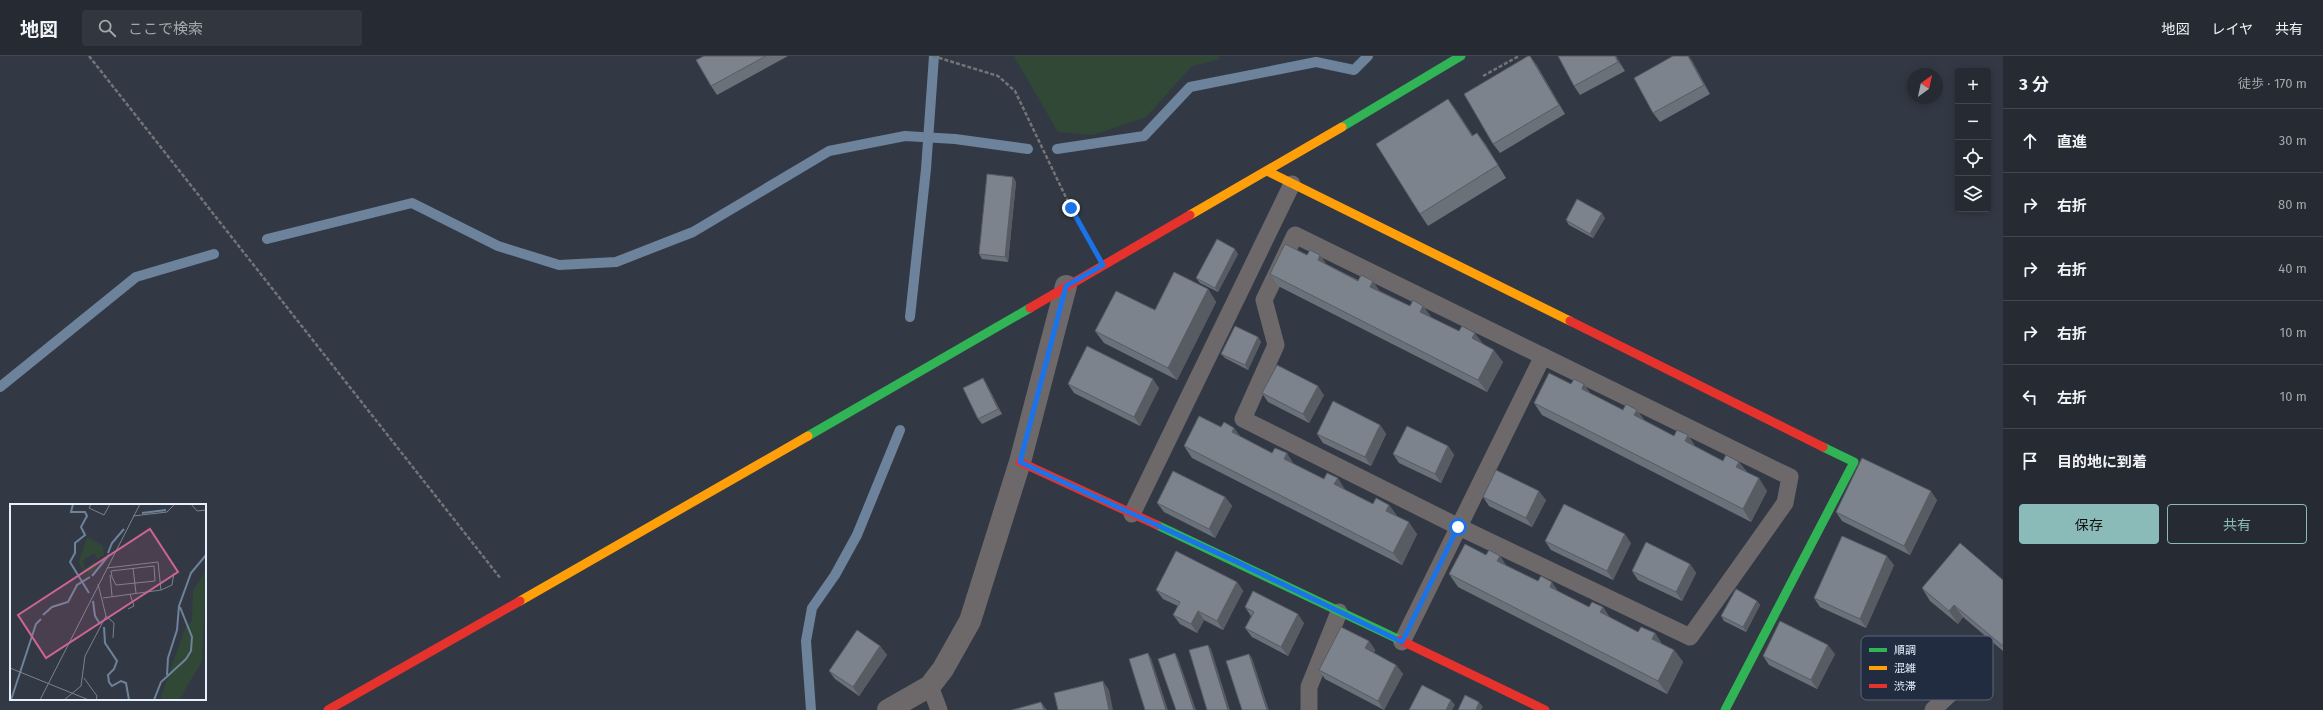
<!DOCTYPE html>
<html lang="ja">
<meta charset="utf-8">
<style>
:root{--surface:#262b33;--page:#32373f;--text:#f1f3f6;--muted:#a4a7ac;--line:#42474e;--accent:#8bbbb9}
body{margin:0;font-family:"Fira Sans","Noto Sans JP",sans-serif;background:var(--page);color:var(--text)}
.controls{position:absolute;right:12px;top:12px;display:grid;overflow:hidden;border-radius:4px;box-shadow:0 2px 10px #0003}
.controls button{width:36px;height:36px;display:grid;place-items:center;padding:0;border:0;border-bottom:1px solid var(--line);background:var(--surface);color:var(--text);font:20px sans-serif}
.compass{position:absolute;left:1907px;top:12px;width:36px;height:36px;border-radius:50%;background:var(--surface);box-shadow:0 2px 10px #0003;rotate:33deg}
.stop{position:absolute;width:12px;height:12px;margin:-9px;border:3px solid #1a73e8;border-radius:50%;background:#fff}
.stop.end{background:#1a73e8;border-color:#fff;box-shadow:0 1px 4px #0008}
.list{margin:0;padding:0;list-style:none}
h2{display:flex;justify-content:space-between;align-items:center;height:52px;margin:0;padding:0 16px;font-size:17px}
h2 small{font-size:13px;font-weight:400;color:var(--muted)}
.list li{display:grid;grid-template-columns:26px 1fr auto;gap:12px;align-items:center;box-sizing:border-box;height:64px;padding:0 16px;border-top:1px solid var(--line)}
.list b{display:block;font-size:15px;white-space:nowrap}
.list em{font-size:13px;font-style:normal;color:var(--muted)}
.actions{display:flex;gap:8px;padding:12px 16px}
.actions a{flex:1;padding:9px 0;border:1px solid var(--accent);border-radius:4px;text-align:center;font-size:14px;color:var(--accent)}
.actions .main{background:var(--accent);color:#111}
.icon{flex:none;width:22px;height:22px;fill:none;stroke:currentColor;stroke-width:2;stroke-linecap:round;stroke-linejoin:round}
.map{position:relative;flex:none;width:2003px;height:654px;overflow:hidden}
header{display:flex;align-items:center;gap:24px;box-sizing:border-box;height:56px;padding:0 20px;background:var(--surface);border-bottom:1px solid var(--line)}
header strong{font-size:19px}
nav{display:flex;gap:22px;margin-inline-start:auto;font-size:14px}
.search{width:280px;height:36px;background:var(--page);display:flex;align-items:center;gap:10px;box-sizing:border-box;padding:0 14px;border-radius:4px;color:var(--muted);font-size:15px}
main{display:flex}
aside{flex:1;background:var(--surface)}
.map>svg:first-child{display:block}
.green{fill:#314836}
.lines{fill:none;stroke-linecap:round;stroke-linejoin:round}
.stream{stroke:#6d829b;stroke-width:10}
.path{stroke:#737477;stroke-width:2.5;stroke-dasharray:4 2;stroke-linecap:butt}
.lane{stroke:#6d696b;stroke-width:17}
.street{stroke:#6d696b;stroke-width:22}
.fast{stroke:#30b455;stroke-width:9}
.slow{stroke:#ff9f0a;stroke-width:9}
.jam{stroke:#e5322d;stroke-width:9}
.wall{fill:#6b7179}
.shaded-wall{fill:#575c63}
.building{fill:#7c838d;stroke:#575c63}
.route{stroke:#1a73e8;stroke-width:5}
.inset-river{fill:none;stroke:#6d829b;stroke-width:2}
.inset-road{fill:none;stroke:#7b828e;stroke-width:1}
.view{fill:#cf6494;fill-opacity:0.15;stroke:#cf6494;stroke-width:2}
.inset-edge{fill:none;stroke:#e8f0fd;stroke-width:2}
.key{fill:#212c40;stroke:#5d6779;stroke-width:1}
.key-label{font-size:11px;fill:#e8f0fd}
</style>
<header>
<strong>地図</strong>
<div class="search"><svg class="icon" aria-label="search" viewBox="0 0 24 24"><circle cx="10" cy="10" r="6"/><path d="M15 15l6 6"/></svg>ここで検索</div>
<nav><a>地図</a><a>レイヤ</a><a>共有</a></nav>
</header>
<main>
<div class="map">
<svg width="2003" height="654" viewBox="0 0 2003 654">
<rect width="100%" height="100%" fill="#323944"/>
<!-- green -->
<path class="green" d="M1014,0H1219L1220,3L1192,10L1146,61L1093,79L1058,76Z"/>
<g class="lines">
<!-- stream -->
<g class="stream">
<path d="M1057,93L1144,80L1190,31L1316,6L1354,14L1368,0"/>
<path d="M267,183L412,147L498,190L559,209L616,206L693,176L829,95L905,80L955,83L1028,93"/>
<path d="M910,261L926,113L934,0"/>
<path d="M0,331L136,221L214,198"/>
<path d="M811,654L806,585L812,552L835,519L857,479L900,374"/>
</g>
<!-- path -->
<g class="path">
<path d="M89,0L501,523"/>
<path d="M933,0L998,20L1015,35L1071,152L1089,184"/>
<path d="M1483,20L1519,0"/>
</g>
<!-- lane -->
<g class="lane">
<path d="M1295,179L1790,421L1785,447L1690,581L1459,471L1243,363L1276,289L1264,244Z"/>
<path d="M1132,458L1292,128"/>
<path d="M1402,586L1543,300"/>
<path d="M930,630L939,654"/>
<path d="M1309,654V631L1339,556"/>
<path d="M1933,654L1955,633"/>
</g>
<!-- street -->
<path class="street" d="M888,654L930,630L943,613L970,565L1020,406L1066,230"/>
<!-- fast -->
<g class="fast">
<path d="M1342,71L1461,0"/>
<path d="M808,380L1030,252"/>
<path d="M1157,469L1400,584"/>
<path d="M1725,654L1854,406L1823,391"/>
</g>
<!-- slow -->
<g class="slow">
<path d="M1267,115L1570,265"/>
<path d="M1190,159L1342,71"/>
<path d="M520,545L808,380"/>
</g>
<!-- jam -->
<g class="jam">
<path d="M1030,252L1190,159"/>
<path d="M1570,265L1823,391"/>
<path d="M1020,406L1157,469"/>
<path d="M1400,584L1545,654"/>
<path d="M328,654L520,545"/>
</g>
</g>
<!-- wall -->
<g class="wall">
<path d="M704,0H788L717,39L711,30Z"/>
<path d="M1616,0L1625,15L1580,39L1574,30Z"/>
<path d="M1691,3L1710,38L1660,66L1653,57Z"/>
<path d="M1536,8L1565,58L1500,97L1493,88Z"/>
<path d="M1448,43L1473,80L1477,77L1486,89L1506,122L1428,170L1420,158Z"/>
<path d="M1013,121L1016,126L1008,206L982,203L979,198Z"/>
<path d="M1605,162L1593,182L1569,169L1566,164Z"/>
<path d="M1238,198L1218,236L1200,227L1196,222Z"/>
<path d="M1307,199H1320L1326,208L1410,250H1423L1431,261L1482,288L1503,306L1487,336L1278,230L1270,218Z"/>
<path d="M1208,233L1216,246L1177,324L1104,287L1095,275L1155,254Z"/>
<path d="M1258,281L1261,286L1248,314L1225,302L1221,298Z"/>
<path d="M983,322L986,327L1002,358L982,368L978,363Z"/>
<path d="M1068,328L1159,332L1140,370L1074,337Z"/>
<path d="M1262,337L1324,339L1309,367L1268,346Z"/>
<path d="M1591,338L1623,354H1637L1644,364L1674,380L1688,379L1695,390L1723,405L1739,406L1747,416L1767,435L1751,466L1542,359L1534,347Z"/>
<path d="M1380,369L1386,378L1371,410L1323,387L1317,378Z"/>
<path d="M1234,372L1240,381L1272,397L1373,448L1389,449L1397,460L1417,478L1402,509L1192,402L1184,390Z"/>
<path d="M1448,390L1454,399L1441,427L1399,407L1393,398Z"/>
<path d="M1225,441L1232,450L1215,482L1164,456L1157,447Z"/>
<path d="M1483,441L1546,444L1532,471L1489,450Z"/>
<path d="M1937,444L1910,499L1842,465L1836,456Z"/>
<path d="M1545,485L1631,487L1613,524L1551,494Z"/>
<path d="M1486,499L1500,500L1506,510L1589,551H1603L1610,562L1638,576L1655,577L1662,588L1674,594L1683,606L1667,638L1458,531L1449,518Z"/>
<path d="M1690,508L1696,517L1682,545L1638,524L1632,515Z"/>
<path d="M1894,509L1866,572L1820,551L1814,542Z"/>
<path d="M2003,524V595L1963,561L1958,568L1930,545L1922,532Z"/>
<path d="M1237,526L1243,535L1223,574L1204,564L1197,577L1180,568L1173,559L1178,550L1163,543L1156,534Z"/>
<path d="M1757,545L1760,549L1746,576L1724,565L1721,560Z"/>
<path d="M1245,551L1304,567L1288,600L1252,581L1245,572L1251,560Z"/>
<path d="M1369,585L1375,594L1374,597L1396,609L1403,618L1384,654L1325,623L1319,614Z"/>
<path d="M880,590L887,599L859,640L835,623L829,615Z"/>
<path d="M1835,598L1817,633L1769,609L1763,600Z"/>
</g>
<!-- shaded-wall -->
<g class="shaded-wall">
<path d="M1530,0L1536,8L1565,58L1559,49Z"/>
<path d="M1615,0H1616L1625,15L1618,6Z"/>
<path d="M1688,0H1689L1691,3L1710,38L1704,29Z"/>
<path d="M1448,43L1457,55L1481,92L1472,80Z"/>
<path d="M1477,77L1486,89L1506,122L1498,109Z"/>
<path d="M1013,121L1016,126L1008,206L1005,201Z"/>
<path d="M1602,157L1605,162L1593,182L1590,178Z"/>
<path d="M1235,193L1238,198L1218,236L1215,232Z"/>
<path d="M1320,199L1329,212L1318,204Z"/>
<path d="M1373,225L1381,237L1370,231Z"/>
<path d="M1208,233L1216,246L1177,324L1168,312Z"/>
<path d="M1423,250L1432,262L1420,256Z"/>
<path d="M1475,277L1484,289L1472,282Z"/>
<path d="M1258,281L1261,286L1248,314L1245,309Z"/>
<path d="M1494,294L1503,306L1487,336L1478,324Z"/>
<path d="M983,322L986,327L1002,358L998,353Z"/>
<path d="M1153,323L1159,332L1140,370L1134,361Z"/>
<path d="M1584,328L1593,341L1582,333Z"/>
<path d="M1318,330L1324,339L1309,367L1303,358Z"/>
<path d="M1637,354L1645,367L1634,359Z"/>
<path d="M1380,369L1386,378L1371,410L1365,401Z"/>
<path d="M1234,372L1243,384L1232,376Z"/>
<path d="M1688,379L1696,392L1685,385Z"/>
<path d="M1448,390L1454,399L1441,427L1435,418Z"/>
<path d="M1287,397L1295,410L1284,403Z"/>
<path d="M1739,406L1748,418L1736,411Z"/>
<path d="M1338,422L1346,435L1334,428Z"/>
<path d="M1759,422L1767,435L1751,466L1743,453Z"/>
<path d="M1539,435L1546,444L1532,471L1526,462Z"/>
<path d="M1931,435L1937,444L1910,499L1904,490Z"/>
<path d="M1225,441L1232,450L1215,482L1209,473Z"/>
<path d="M1389,449L1398,462L1386,455Z"/>
<path d="M1409,466L1417,478L1402,509L1393,497Z"/>
<path d="M1625,478L1631,487L1613,524L1607,515Z"/>
<path d="M1500,500L1508,512L1497,505Z"/>
<path d="M1887,500L1894,509L1866,572L1860,563Z"/>
<path d="M1690,508L1696,517L1682,545L1676,536Z"/>
<path d="M1237,526L1243,535L1223,574L1217,565Z"/>
<path d="M1552,526L1560,538L1550,531Z"/>
<path d="M1757,545L1760,549L1746,576L1743,571Z"/>
<path d="M1954,549L1963,561L1958,568L1949,555Z"/>
<path d="M1603,551L1611,563L1600,556Z"/>
<path d="M1198,555L1204,564L1197,577L1191,568Z"/>
<path d="M1298,558L1304,567L1288,600L1281,591Z"/>
<path d="M1655,577L1663,590L1652,583Z"/>
<path d="M1369,585L1375,594L1372,601L1365,592Z"/>
<path d="M1208,589L1211,593L1230,654H1228Z"/>
<path d="M1828,589L1835,598L1817,633L1811,624Z"/>
<path d="M880,590L887,599L859,640L853,631Z"/>
<path d="M1674,594L1683,606L1667,638L1658,625Z"/>
<path d="M1148,597L1151,602L1168,654H1166Z"/>
<path d="M1175,597L1178,602L1196,654H1194Z"/>
<path d="M1249,598L1252,602L1269,654H1267Z"/>
<path d="M1396,609L1403,618L1384,654L1378,645Z"/>
<path d="M1103,625L1109,634L1113,654H1109Z"/>
<path d="M1451,644L1455,649L1452,654H1446Z"/>
<path d="M1041,646L1047,654H1044Z"/>
<path d="M1479,646L1483,651L1481,654H1476Z"/>
</g>
<!-- building -->
<g class="building">
<path d="M704,0H766L711,30L696,4Z"/>
<path d="M1528,0H1530L1559,49L1493,88L1464,38Z"/>
<path d="M1558,0H1615L1618,6L1574,30Z"/>
<path d="M1673,0H1688L1704,29L1653,57L1634,22Z"/>
<path d="M1448,43L1472,80L1477,77L1498,109L1420,158L1376,88Z"/>
<path d="M987,118L1013,121L1005,201L979,198Z"/>
<path d="M1577,143L1602,157L1590,178L1566,164Z"/>
<path d="M1217,183L1235,193L1215,232L1196,222Z"/>
<path d="M1285,188L1307,199L1310,194L1320,199L1318,204L1358,225L1361,219L1373,225L1370,231L1410,250L1413,244L1423,250L1420,256L1459,275L1462,270L1475,277L1472,282L1494,294L1478,324L1270,218Z"/>
<path d="M1174,216L1208,233L1168,312L1095,275L1116,235L1155,254Z"/>
<path d="M1235,270L1258,281L1245,309L1221,298Z"/>
<path d="M1087,290L1153,323L1134,361L1068,328Z"/>
<path d="M1277,309L1318,330L1303,358L1262,337Z"/>
<path d="M1549,317L1571,328L1574,323L1584,328L1582,333L1623,354L1626,348L1637,354L1634,359L1674,380L1677,374L1688,379L1685,385L1723,405L1726,399L1739,406L1736,411L1759,422L1743,453L1534,347Z"/>
<path d="M983,322L998,353L978,363L963,332Z"/>
<path d="M1333,345L1380,369L1365,401L1317,378Z"/>
<path d="M1199,360L1221,371L1224,366L1234,372L1232,376L1272,397L1275,392L1287,397L1284,403L1324,423L1327,417L1338,422L1334,428L1373,448L1376,442L1389,449L1386,455L1409,466L1393,497L1184,390Z"/>
<path d="M1407,370L1448,390L1435,418L1393,398Z"/>
<path d="M1862,402L1931,435L1904,490L1836,456Z"/>
<path d="M1496,414L1539,435L1526,462L1483,441Z"/>
<path d="M1173,415L1225,441L1209,473L1157,447Z"/>
<path d="M1564,448L1625,478L1607,515L1545,485Z"/>
<path d="M1842,480L1887,500L1860,563L1814,542Z"/>
<path d="M1646,486L1690,508L1676,536L1632,515Z"/>
<path d="M1960,487L2003,524V590L1954,549L1949,555L1922,532Z"/>
<path d="M1465,488L1486,499L1489,494L1500,500L1497,505L1538,525L1541,520L1552,526L1550,531L1589,551L1592,546L1603,551L1600,556L1638,576L1641,571L1655,577L1652,583L1674,594L1658,625L1449,518Z"/>
<path d="M1176,495L1237,526L1217,565L1198,555L1191,568L1173,559L1180,546L1156,534Z"/>
<path d="M1736,533L1757,545L1743,571L1721,560Z"/>
<path d="M1253,535L1298,558L1281,591L1245,572L1254,556L1245,551Z"/>
<path d="M1780,565L1828,589L1811,624L1763,600Z"/>
<path d="M1341,571L1369,585L1365,592L1396,609L1378,645L1319,614Z"/>
<path d="M857,574L880,590L853,631L829,615Z"/>
<path d="M1208,589L1228,654H1207L1189,594Z"/>
<path d="M1148,597L1166,654H1145L1129,603Z"/>
<path d="M1175,597L1194,654H1176L1158,603Z"/>
<path d="M1249,598L1267,654H1242L1226,605Z"/>
<path d="M1103,625L1109,654H1058L1054,637Z"/>
<path d="M1422,629L1451,644L1446,654H1409Z"/>
<path d="M1465,639L1479,646L1476,654H1458Z"/>
<path d="M1041,646L1044,654H1012Z"/>
</g>
<g class="lines">
<!-- route -->
<path class="route" d="M1071,152L1103,209L1066,230L1020,406L1237,506L1402,586L1458,471"/>
</g>
<!-- overview -->
<g transform="translate(10 448)">
<rect width="196" height="196" fill="#323944"/>
<path d="M77,33L93,42L94,51L87,55L85,49L73,56L75,65L84,58L89,59L81,70L73,66L69,58ZM196,66L192,157L169,196H153L151,192L176,122L182,117L183,87Z" fill="#314836"/>
<path class="inset-river" d="M63,0L61,8H75L77,12L71,23L75,31L65,39V49L60,58L79,89M132,9L156,6M98,49L102,39L114,25M82,72L99,51M83,97L85,112L90,120M33,111L42,103L58,98L67,81L80,73M94,123L95,139L107,157L104,165L98,171L99,178L102,182L111,177L116,179L119,196M157,171L158,154L167,126L169,102L181,69L196,51M1,196L26,120L31,115M144,196L151,178L176,155L181,147L182,133L170,103"/>
<path class="inset-road" d="M81,0L79,4L94,11L100,0M181,0L187,7L196,6M123,12L157,8L165,0M144,62L145,77L106,81L102,73L101,67ZM123,64L126,89M100,71L102,92M151,86L162,81L164,69M93,94L151,86L148,58L97,64M118,105L124,102L120,90M96,112L104,119L103,134M0,164L79,196M74,174L87,192L86,196M30,196L130,0M54,196L71,182L75,152L96,112L88,80"/>
<path class="view" d="M140,25L168,68L36,154L8,111Z"/>
<rect width="196" height="196" class="inset-edge"/>
</g>
<!-- legend -->
<rect x="1861" y="580" width="132" height="64" rx="6" class="key"/>
<rect x="1869" y="592" width="18" height="4" fill="#30b455"/>
<rect x="1869" y="610" width="18" height="4" fill="#ff9f0a"/>
<rect x="1869" y="628" width="18" height="4" fill="#e5322d"/>
<g class="key-label">
<text x="1894" y="598">順調</text>
<text x="1894" y="616">混雑</text>
<text x="1894" y="634">渋滞</text>
</g>
</svg>
<div class="controls">
<button>+</button>
<button>−</button>
<button><svg class="icon" aria-label="locate" viewBox="0 0 24 24"><circle cx="12" cy="12" r="6"/><path d="M12 2v4M12 18v4M2 12h4M18 12h4"/></svg></button>
<button><svg class="icon" aria-label="layers" viewBox="0 0 24 24"><path d="M12 4l9 5-9 5-9-5zM3 14l9 5 9-5"/></svg></button>
</div>
<svg class="compass" viewBox="-18 -18 36 36"><path d="M0-13l5 13h-10z" fill="#e53935"/><path d="M0 13l5-13h-10z" fill="#a4a7ac"/></svg>
<div class="stop" style="left:1458px;top:471px"></div>
<div class="stop end" style="left:1071px;top:152px"></div>
</div>
<aside>
<h2>3 分<small>徒歩 · 170 m</small></h2>
<ul class="list">
<li><svg class="icon" aria-label="ahead" viewBox="0 0 24 24"><path d="M12 20V5M6 11l6-6 6 6"/></svg><div><b>直進</b></div><em>30 m</em></li>
<li><svg class="icon" aria-label="right" viewBox="0 0 24 24"><path d="M7 20v-9h11M14 6l5 5-5 5"/></svg><div><b>右折</b></div><em>80 m</em></li>
<li><svg class="icon" aria-label="right" viewBox="0 0 24 24"><path d="M7 20v-9h11M14 6l5 5-5 5"/></svg><div><b>右折</b></div><em>40 m</em></li>
<li><svg class="icon" aria-label="right" viewBox="0 0 24 24"><path d="M7 20v-9h11M14 6l5 5-5 5"/></svg><div><b>右折</b></div><em>10 m</em></li>
<li><svg class="icon" aria-label="left" viewBox="0 0 24 24"><path d="M17 20v-9H6M10 6l-5 5 5 5"/></svg><div><b>左折</b></div><em>10 m</em></li>
<li><svg class="icon" aria-label="arrive" viewBox="0 0 24 24"><path d="M6 21V4h12l-3 4 3 4H6"/></svg><div><b>目的地に到着</b></div></li>
</ul>
<div class="actions"><a class="main">保存</a><a>共有</a></div>
</aside>
</main>
